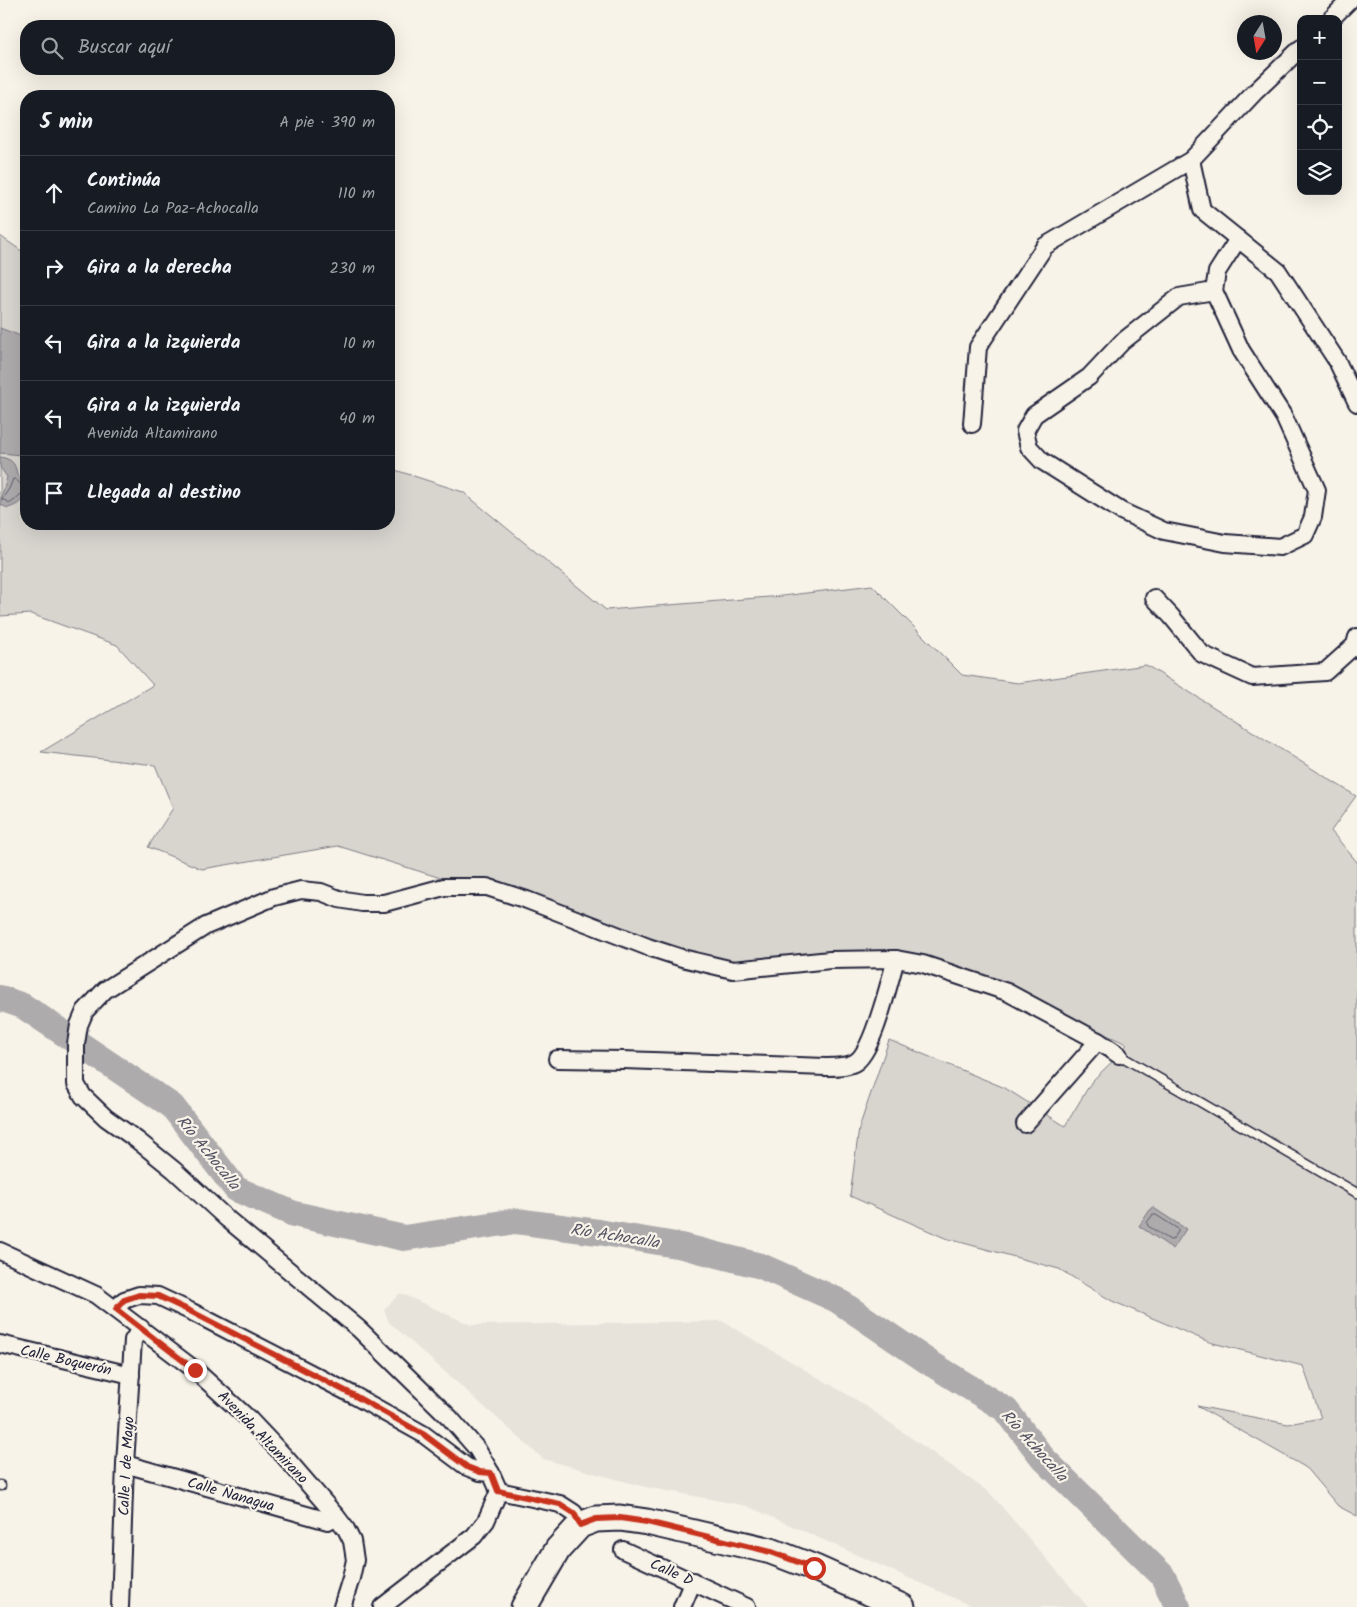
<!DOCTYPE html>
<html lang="es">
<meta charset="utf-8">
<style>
:root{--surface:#171b24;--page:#20242c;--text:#f1f3f6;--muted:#9ea1a6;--line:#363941}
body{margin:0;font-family:Kalam,sans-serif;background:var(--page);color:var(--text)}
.controls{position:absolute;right:15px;top:15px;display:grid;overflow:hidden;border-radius:10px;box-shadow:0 5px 20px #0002}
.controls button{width:45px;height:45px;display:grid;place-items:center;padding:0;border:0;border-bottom:1px solid var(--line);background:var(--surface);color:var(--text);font:25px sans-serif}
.compass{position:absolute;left:1237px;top:15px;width:45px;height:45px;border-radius:50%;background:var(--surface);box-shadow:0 5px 20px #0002;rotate:191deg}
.stop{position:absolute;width:15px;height:15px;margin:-11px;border:4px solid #c8321e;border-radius:50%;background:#fff}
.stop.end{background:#c8321e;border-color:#fff;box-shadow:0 1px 5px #0008}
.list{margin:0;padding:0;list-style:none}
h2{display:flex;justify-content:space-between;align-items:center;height:65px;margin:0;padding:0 20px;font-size:21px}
h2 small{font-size:16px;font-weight:400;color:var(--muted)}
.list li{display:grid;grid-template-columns:32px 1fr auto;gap:15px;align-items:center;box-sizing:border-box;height:75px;padding:0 20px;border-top:1px solid var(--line)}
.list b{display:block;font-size:19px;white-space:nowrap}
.list p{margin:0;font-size:16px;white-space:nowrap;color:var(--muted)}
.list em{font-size:16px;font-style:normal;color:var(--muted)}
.icon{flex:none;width:28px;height:28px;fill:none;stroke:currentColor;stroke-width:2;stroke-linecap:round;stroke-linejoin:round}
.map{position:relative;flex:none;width:1357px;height:1607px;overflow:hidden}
.search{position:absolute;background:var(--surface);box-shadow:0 5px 20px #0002;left:20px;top:20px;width:375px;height:55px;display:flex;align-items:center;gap:12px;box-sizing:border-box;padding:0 18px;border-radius:20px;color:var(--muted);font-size:19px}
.panel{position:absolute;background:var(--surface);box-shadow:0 5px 20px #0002;left:20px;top:90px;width:375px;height:440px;border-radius:20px}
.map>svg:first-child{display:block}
.built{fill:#e7e3db}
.green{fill:#d8d5cf;stroke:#7d7c85}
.water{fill:#aeabad;stroke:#76747f}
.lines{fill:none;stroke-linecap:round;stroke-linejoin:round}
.shore{stroke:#5a5969;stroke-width:1}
.river{stroke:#aeabad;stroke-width:26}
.service-casing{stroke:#22223b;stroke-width:11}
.minor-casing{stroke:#22223b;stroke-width:20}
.primary-casing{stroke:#22223b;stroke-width:29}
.service{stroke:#f7f3e8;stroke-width:8}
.minor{stroke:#f7f3e8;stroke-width:16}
.primary{stroke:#f7f3e8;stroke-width:25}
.route{stroke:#c8321e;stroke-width:6}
.labels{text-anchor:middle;stroke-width:4.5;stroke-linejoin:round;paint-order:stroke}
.street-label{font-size:15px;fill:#22223b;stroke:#f7f3e8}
.water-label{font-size:16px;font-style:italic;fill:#535263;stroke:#f7f3e8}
</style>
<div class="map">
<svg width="1357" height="1607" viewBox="0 0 1357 1607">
<rect width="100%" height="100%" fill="#f7f3e8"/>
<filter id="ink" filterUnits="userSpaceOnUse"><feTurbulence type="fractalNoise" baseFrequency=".02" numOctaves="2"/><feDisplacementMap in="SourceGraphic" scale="10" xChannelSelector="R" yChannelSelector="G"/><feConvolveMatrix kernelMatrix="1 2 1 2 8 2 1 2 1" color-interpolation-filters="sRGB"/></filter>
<g filter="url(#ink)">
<!-- built -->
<path class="built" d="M400,1293L471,1325L722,1321L860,1402L990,1493L1088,1607H974L747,1506L641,1486L543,1459L389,1322L384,1310Z"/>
<!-- green -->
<path class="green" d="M0,236L26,254V524H389V468L463,492L606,610L782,596L872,585L962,675L1018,683L1146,665L1356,796L1331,831L1357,862V1516L1338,1506L1305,1467L1197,1406L1288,1424L1321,1418L1303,1366L1209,1342L1112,1301L1059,1269L945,1238L850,1196L859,1128L889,1040L1005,1088L1065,1126L1092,1081L1119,1055L1127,1044L1001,988L902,964L743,972L338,846L202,869L148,847L173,808L155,765L41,752L153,685L117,645L31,614L0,616Z"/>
<!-- water -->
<g class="water">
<path d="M0,328L26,338V426L19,432L21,455L0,453Z"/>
<path d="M0,457C11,459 15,462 17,474C32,487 27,503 8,508L1,505C0,495 5,487 7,477L0,467Z"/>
<path d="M1152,1207L1186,1229L1173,1249L1139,1226Z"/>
</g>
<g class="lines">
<!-- shore -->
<g class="shore">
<path d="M26,488L25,489C21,486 18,479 13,479L9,489L2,499L10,503C16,501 20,492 26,492"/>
<path d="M1153,1215H1156L1178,1229V1232L1172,1240H1170L1148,1226L1147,1223Z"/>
</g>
<!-- river -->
<path class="river" d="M0,998L23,1006L172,1106L236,1189L294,1214L404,1238L516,1221L598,1232L682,1246L761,1266L837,1300L927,1361L1006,1410L1043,1458L1162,1575L1178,1607"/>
<defs>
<g id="service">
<path d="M1119,1055L1357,1193"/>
<path d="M0,1485L1,1486"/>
</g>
<g id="minor">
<path d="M1331,19L1350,0"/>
<path d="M1301,48L1255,92L1191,160L1202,210L1278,271L1337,361L1357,403"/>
<path d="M1214,291L1179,297L1122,342L1089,377L1034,415L1025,431L1029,447L1042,461L1121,511L1164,531L1225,543L1280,547L1305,535L1313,517L1317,490L1284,417L1241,350L1214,291L1217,272L1238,239"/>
<path d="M972,424L978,347L1045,246L1191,160"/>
<path d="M1154,598L1171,616L1202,654L1252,677L1325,672L1355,645L1357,637"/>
<path d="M557,1059L623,1060L826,1067C835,1067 846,1067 854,1063C873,1054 889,982 896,959"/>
<path d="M1025,1124L1098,1041"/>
<path d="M0,1251L96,1295L195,1370L250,1420L285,1457L336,1516L346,1529L352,1541L355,1560L351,1578L342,1607"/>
<path d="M116,1309L124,1300L139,1295L158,1296L192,1312L355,1396L423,1434L467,1467L480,1472L491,1473"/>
<path d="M0,1344L131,1375"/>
<path d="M125,1464L328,1521L336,1516"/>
<path d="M499,1491L560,1504L574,1513L580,1525"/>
<path d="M623,1550L747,1607"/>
<path d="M120,1607L125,1464L133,1340L141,1328"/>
<path d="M382,1607L474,1536L486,1521L499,1491L491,1473L477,1449L450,1418L359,1329L225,1217L174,1170L137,1140L106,1118L83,1096L76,1084V1044L79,1025L85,1011L105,990L206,926L274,897L301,890L321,892L339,899L362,903H384L444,887H487L527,900L648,947L682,958L733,970L830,960L896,959L923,964L1007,992L1098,1041L1119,1055"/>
<path d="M682,1607L693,1581"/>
</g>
<path id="primary" d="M524,1607L558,1549L580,1525L596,1519L620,1518L647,1522L771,1551L815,1568L902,1607"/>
</defs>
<!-- service casing -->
<use href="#service" class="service-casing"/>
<!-- minor casing -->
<use href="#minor" class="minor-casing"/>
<!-- primary casing -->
<use href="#primary" class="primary-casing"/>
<!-- service -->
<use href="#service" class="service"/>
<!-- minor -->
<use href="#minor" class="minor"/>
<!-- primary -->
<use href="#primary" class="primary"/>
</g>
</g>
<g class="lines" filter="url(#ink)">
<!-- route -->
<path class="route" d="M195,1370L116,1309L124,1300L139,1295L158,1296L192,1312L355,1396L423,1434L467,1467L480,1472L491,1473L498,1491L560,1504L574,1513L580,1525L596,1519L620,1518L647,1522L771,1552L814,1568"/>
</g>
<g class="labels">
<!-- street labels -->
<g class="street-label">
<text transform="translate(66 1360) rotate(13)" y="5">Calle Boquerón</text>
<text transform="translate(263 1437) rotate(46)" y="5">Avenida Altamirano</text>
<text transform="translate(126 1466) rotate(-87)" y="5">Calle 1 de Mayo</text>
<text transform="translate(231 1494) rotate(16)" y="5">Calle Nanagua</text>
<text transform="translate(672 1572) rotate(24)" y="5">Calle D</text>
</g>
<!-- water labels -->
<g class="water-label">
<text transform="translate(209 1152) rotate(51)" y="6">Río Achocalla</text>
<text transform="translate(615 1235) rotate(9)" y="6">Río Achocalla</text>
<text transform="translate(1035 1445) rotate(48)" y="6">Río Achocalla</text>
</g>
</g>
</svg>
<div class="controls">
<button>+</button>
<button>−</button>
<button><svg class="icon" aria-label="locate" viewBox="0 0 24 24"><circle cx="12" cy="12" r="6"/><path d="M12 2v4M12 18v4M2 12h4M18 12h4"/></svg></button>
<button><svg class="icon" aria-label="layers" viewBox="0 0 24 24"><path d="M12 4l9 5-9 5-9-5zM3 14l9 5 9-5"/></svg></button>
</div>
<svg class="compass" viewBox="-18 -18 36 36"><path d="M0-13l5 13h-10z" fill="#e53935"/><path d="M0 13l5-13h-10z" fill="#9ea1a6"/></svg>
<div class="stop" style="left:814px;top:1568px"></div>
<div class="stop end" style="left:195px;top:1370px"></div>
<div class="search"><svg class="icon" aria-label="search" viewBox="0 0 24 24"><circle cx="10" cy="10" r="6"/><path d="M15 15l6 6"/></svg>Buscar aquí</div>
<section class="panel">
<h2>5 min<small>A pie · 390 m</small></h2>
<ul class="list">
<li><svg class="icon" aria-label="ahead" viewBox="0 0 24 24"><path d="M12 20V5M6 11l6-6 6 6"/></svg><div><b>Continúa</b><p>Camino La Paz-Achocalla</p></div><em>110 m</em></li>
<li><svg class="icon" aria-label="right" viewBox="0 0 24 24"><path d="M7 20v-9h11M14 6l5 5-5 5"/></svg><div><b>Gira a la derecha</b></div><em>230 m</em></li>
<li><svg class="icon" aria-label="left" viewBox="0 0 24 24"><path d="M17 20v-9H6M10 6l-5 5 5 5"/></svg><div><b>Gira a la izquierda</b></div><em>10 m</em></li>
<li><svg class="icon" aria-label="left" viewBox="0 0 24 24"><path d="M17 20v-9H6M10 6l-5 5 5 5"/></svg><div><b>Gira a la izquierda</b><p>Avenida Altamirano</p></div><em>40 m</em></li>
<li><svg class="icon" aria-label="arrive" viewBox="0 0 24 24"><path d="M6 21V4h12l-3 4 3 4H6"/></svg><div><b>Llegada al destino</b></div></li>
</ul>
</section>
</div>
